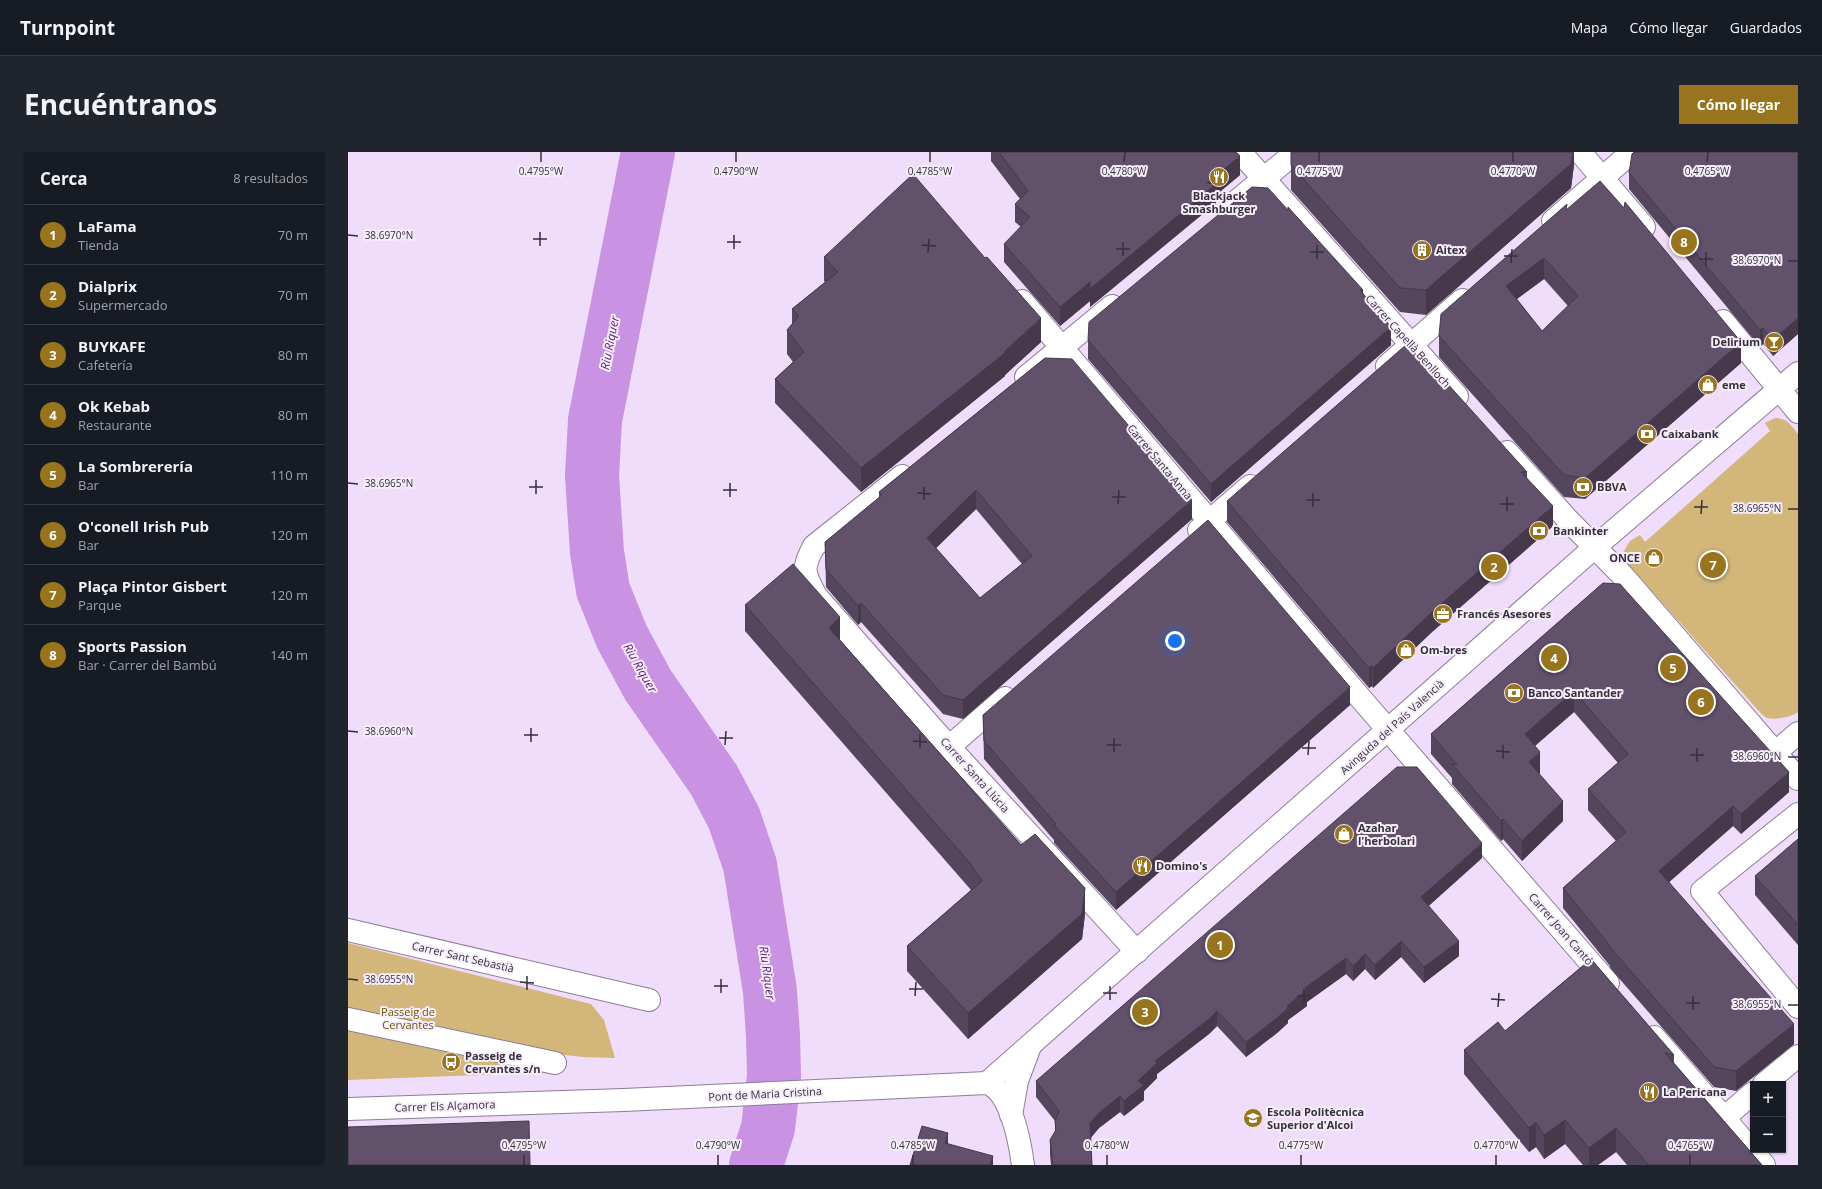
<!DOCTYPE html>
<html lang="es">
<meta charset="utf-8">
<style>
:root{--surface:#171b24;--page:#20242c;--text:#f1f3f6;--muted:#9ea1a6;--line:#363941;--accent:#97741d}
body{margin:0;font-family:"Open Sans",sans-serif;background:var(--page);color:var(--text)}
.controls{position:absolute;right:12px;bottom:12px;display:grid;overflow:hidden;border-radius:0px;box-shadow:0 1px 3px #0004}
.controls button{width:36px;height:36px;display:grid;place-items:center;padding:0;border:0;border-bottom:1px solid var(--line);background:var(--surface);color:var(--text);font:20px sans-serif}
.you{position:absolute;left:827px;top:489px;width:14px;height:14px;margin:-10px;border:3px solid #fff;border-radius:50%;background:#1a73e8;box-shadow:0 0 0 6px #1a73e833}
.badge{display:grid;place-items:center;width:26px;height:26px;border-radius:50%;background:var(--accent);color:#fff;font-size:13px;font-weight:700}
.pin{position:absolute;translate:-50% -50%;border:2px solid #fff;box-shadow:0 1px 4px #0006}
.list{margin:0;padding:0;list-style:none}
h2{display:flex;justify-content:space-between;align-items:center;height:52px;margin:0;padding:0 16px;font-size:17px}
h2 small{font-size:13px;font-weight:400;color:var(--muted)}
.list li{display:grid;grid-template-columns:26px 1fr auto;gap:12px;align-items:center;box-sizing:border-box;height:60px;padding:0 16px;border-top:1px solid var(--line)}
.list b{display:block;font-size:15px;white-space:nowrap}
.list p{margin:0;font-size:13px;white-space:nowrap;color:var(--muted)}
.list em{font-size:13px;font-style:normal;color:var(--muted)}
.map{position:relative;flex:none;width:1450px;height:1013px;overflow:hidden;border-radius:0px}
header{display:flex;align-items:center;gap:24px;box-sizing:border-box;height:56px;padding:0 20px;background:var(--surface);border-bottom:1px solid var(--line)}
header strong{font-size:19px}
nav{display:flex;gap:22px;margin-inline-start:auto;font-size:14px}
.intro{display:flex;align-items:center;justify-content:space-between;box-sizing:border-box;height:96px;padding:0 24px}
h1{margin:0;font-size:28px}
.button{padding:10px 18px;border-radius:0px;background:var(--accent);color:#fff;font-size:14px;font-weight:700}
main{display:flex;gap:24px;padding:0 24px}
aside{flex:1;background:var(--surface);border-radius:0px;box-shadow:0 1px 3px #0004}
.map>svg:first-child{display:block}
.park{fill:#d3b679}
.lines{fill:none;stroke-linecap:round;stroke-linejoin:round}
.river{stroke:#c992e3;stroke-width:54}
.pedestrian-casing{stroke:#8e7c98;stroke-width:24}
.minor-casing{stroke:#8e7c98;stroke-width:24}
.secondary-casing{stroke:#8e7c98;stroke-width:24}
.primary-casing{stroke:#8e7c98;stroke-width:24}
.pedestrian{stroke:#fff;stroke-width:22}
.minor{stroke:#fff;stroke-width:22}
.secondary{stroke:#fff;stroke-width:22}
.primary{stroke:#fff;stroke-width:22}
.wall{fill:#54465c;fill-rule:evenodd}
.shaded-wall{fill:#45394b}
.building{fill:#62516b;stroke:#45394b;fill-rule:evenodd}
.ticks{fill:none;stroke:#372f3b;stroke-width:1.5}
.labels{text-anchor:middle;stroke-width:4;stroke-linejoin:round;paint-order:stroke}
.poi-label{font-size:11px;font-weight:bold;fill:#372f3b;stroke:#f6eefb;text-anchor:start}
.street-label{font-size:11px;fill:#372f3b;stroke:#f6eefb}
.park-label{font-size:11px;fill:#705200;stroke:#f6eefb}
.water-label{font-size:12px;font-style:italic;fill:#5e1a79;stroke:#f6eefb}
.ticks-label{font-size:10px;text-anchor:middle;fill:#372f3b;stroke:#f6eefb;stroke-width:4;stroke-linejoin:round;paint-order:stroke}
</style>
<header>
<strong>Turnpoint</strong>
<nav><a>Mapa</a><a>Cómo llegar</a><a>Guardados</a></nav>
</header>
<div class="intro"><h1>Encuéntranos</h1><a class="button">Cómo llegar</a></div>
<main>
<aside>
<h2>Cerca<small>8 resultados</small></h2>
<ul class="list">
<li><span class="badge">1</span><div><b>LaFama</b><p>Tienda</p></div><em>70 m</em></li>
<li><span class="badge">2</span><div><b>Dialprix</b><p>Supermercado</p></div><em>70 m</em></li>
<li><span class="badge">3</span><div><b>BUYKAFE</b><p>Cafetería</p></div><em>80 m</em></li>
<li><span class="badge">4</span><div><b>Ok Kebab</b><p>Restaurante</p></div><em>80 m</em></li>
<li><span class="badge">5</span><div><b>La Sombrerería</b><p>Bar</p></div><em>110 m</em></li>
<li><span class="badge">6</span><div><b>O'conell Irish Pub</b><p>Bar</p></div><em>120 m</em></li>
<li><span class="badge">7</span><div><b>Plaça Pintor Gisbert</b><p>Parque</p></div><em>120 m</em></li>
<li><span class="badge">8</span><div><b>Sports Passion</b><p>Bar · Carrer del Bambú</p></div><em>140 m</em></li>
</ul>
</aside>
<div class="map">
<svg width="1450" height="1013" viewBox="0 0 1450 1013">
<rect width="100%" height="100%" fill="#f0dcfb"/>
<!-- park -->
<g class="park">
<path d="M1427,266C1439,266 1443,273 1450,282V560C1443,565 1428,568 1419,566C1415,564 1412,560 1409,557L1277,409L1276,399L1282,389L1292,383L1297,390L1422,279L1417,271Z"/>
<path d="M0,791L243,852L256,868L267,906L234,905L209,902L205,920L0,928Z"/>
</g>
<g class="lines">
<!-- river -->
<path class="river" d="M300,0L247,268L244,324L249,400L255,438L274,485L300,533L366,628L386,666L402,713L422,839L425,884L426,924L420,976L408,1013"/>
<defs>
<g id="pedestrian">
<path d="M1450,662L1354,739L1450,855"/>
<path d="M0,867L207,911"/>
<path d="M1376,966L1416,1013"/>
</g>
<g id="minor">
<path d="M892,0L1109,244"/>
<path d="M1232,0L1296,75"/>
<path d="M884,53L948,0"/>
<path d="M1205,69L1284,0"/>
<path d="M674,149L1015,549L1260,831"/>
<path d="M1375,169L1450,260"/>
<path d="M1039,214L1114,148"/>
<path d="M678,225L764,154"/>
<path d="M1159,300L1220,368L1276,425L1450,627"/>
<path d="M554,324L466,394C453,418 456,421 468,444L601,595L789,800"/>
<path d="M851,378L902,334"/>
<path d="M601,595L657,546"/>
<path d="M1427,601L1450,581"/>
<path d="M0,778L301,848"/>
<path d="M1306,885L1376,966L1405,941"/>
<path d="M1416,932L1450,904"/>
</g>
<g id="secondary">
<path d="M639,931L1247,395L1450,221"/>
<path d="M663,963L669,929L681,897"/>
</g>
<path id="primary" d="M0,957L276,948L639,931C663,939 672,991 675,1013"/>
</defs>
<!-- pedestrian casing -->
<use href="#pedestrian" class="pedestrian-casing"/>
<!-- minor casing -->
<use href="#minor" class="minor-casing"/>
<!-- secondary casing -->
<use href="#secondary" class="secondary-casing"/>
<!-- primary casing -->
<use href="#primary" class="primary-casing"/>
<!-- pedestrian -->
<use href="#pedestrian" class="pedestrian"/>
<!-- minor -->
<use href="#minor" class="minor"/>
<!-- secondary -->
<use href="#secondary" class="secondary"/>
<!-- primary -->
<use href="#primary" class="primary"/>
</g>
<!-- wall -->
<g class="wall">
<path d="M643,0H888L892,23L868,43V51L742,155V149L712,174L656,110V92L673,75L667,70V52L672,47L643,9Z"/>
<path d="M1226,0V13L1223,36L1078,163L1052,160L943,38V13Z"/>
<path d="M1450,0V182L1425,204L1415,192L1412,195L1281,37V21Z"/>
<path d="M1219,57L1393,211L1237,347L1216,345L1091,205V184ZM1196,127L1220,154L1194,179L1169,147Z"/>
<path d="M940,58L1015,138V141L1043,193L863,350L740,207V188Z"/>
<path d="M476,105L693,190L657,223V224L513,340L427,251V227L445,210L439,202V178L444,172V157L477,130L476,129Z"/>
<path d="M697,206L844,367L615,567L595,562L513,470L510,473L478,435L477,390L531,346V340ZM628,357L674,412L632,446L588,396Z"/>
<path d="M1089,226L1179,320V326L1205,374L1084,480L1025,536L1024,534L1021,536L879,370V349Z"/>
<path d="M1255,431L1441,640L1393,682L1385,674L1321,730L1446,892L1388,939L1366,935L1262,816V814L1215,756V736L1268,689L1240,658V637L1270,611L1226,560L1187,594L1192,621L1191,622L1215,669L1174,709L1155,687L1153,689L1104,632V626L1083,602V582Z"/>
<path d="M397,453L492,488L673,693L737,762L734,787L620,887L559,819V794L623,738L397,479Z"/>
<path d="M1002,553L768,758L706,691V688L636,607L635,563Z"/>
<path d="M1450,687V793L1407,743V724Z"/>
<path d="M1134,706L1080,754L1111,804L1076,831L1053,805L1027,828L1017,817L1005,829L998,822L959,850V854L940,868V871L929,881L898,905L869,874L861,882L809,922V926L796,939V948L776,964L772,960L751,976L742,986L744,1013H703L702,1003V988L707,979V969L688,945V929Z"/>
<path d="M1243,807L1326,903V911L1414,1013H1279L1268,1000L1250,1013H1235L1217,992L1196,1007L1188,995L1181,1000L1116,922V898L1157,879Z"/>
</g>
<!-- shaded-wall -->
<g class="shaded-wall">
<path d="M1225,0H1226V13L1223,36L1078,163V138Z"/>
<path d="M892,4V23L868,43V51L742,155V149L712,174V155Z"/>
<path d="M1196,106V127L1158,155V134Z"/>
<path d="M693,166V190L657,223V224L513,340V316L656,200Z"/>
<path d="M1450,166V182L1425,204V188Z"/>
<path d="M1043,175V193L863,350V332Z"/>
<path d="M1415,176V192L1412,195V178Z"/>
<path d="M1393,190V211L1237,347V326Z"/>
<path d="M628,338V357L579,405V386Z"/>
<path d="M844,348V367L615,567V548Z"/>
<path d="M1205,354V374L1084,480L1025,536V516L1084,460Z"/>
<path d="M513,451V470L510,473V454Z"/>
<path d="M492,465V490L481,476Z"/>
<path d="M1024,514V534L1021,536V516Z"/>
<path d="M1002,535V553L768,758V740Z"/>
<path d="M1226,539V560L1177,602V582Z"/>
<path d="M1192,600V621L1181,631V610Z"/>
<path d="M1441,620V640L1393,682V662Z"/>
<path d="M1215,649V669L1174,709V689Z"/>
<path d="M1385,654V674L1311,739V719Z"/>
<path d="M1155,667V687L1153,689V669Z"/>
<path d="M1134,691V706L1073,761V745Z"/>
<path d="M737,736V762L734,787L620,887V861Z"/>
<path d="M1053,789V805L1027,828V813Z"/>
<path d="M1111,789V804L1076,831V815Z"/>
<path d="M1017,802V817L1005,829V814Z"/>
<path d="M998,806V822L959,850V854L940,868V871L929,881L898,905V890L939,854L957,836Z"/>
<path d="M869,859V874L861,882L809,922V926L796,939V948L776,964V949L790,929L807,909Z"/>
<path d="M1446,872V892L1388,939V919Z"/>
<path d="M772,944V960L751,976L742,987V971L751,961Z"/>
<path d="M1217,968V992L1196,1007V983Z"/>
<path d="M1188,970V995L1181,1000V976Z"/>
<path d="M1268,976V1000L1250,1013H1241V996Z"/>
<path d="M600,981V1004L597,991Z"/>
<path d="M645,1004V1013H642Z"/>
</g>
<!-- building -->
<g class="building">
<path d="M651,0H888L892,4L859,31L868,32L742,137V130L712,155L656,92L682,65L667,52L680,39Z"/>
<path d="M943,0H1225L1223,12L1078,138L1052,136L943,13Z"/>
<path d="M1286,0H1450V166L1425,188L1415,176L1412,178L1281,21L1284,2Z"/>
<path d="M565,22L637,106L639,105L693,166L656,200L657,201L513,316L427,227L456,200L439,178L451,164L444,157L490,120L476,105Z"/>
<path d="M1252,29L1276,56L1277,50L1393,190L1237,326L1216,323L1091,184L1093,162L1219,52L1218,58ZM1196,106L1230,144L1194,179L1158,134Z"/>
<path d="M904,35L920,36L940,58V55L1015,138H1012L1043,175L863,332L740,188L741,170Z"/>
<path d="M1059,192L1089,226V220L1179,320H1173L1205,354L1084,460L1025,516L1024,514L1021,516L879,349Z"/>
<path d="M697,206L724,207L844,348L615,548L595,543L513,451L510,454L478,417L477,390L534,343L531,340ZM628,338L684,404L632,446L579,386Z"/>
<path d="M860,368L1002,535L768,740L706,673L708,672L636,589L635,563Z"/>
<path d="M445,412L492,465L481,476L673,693L687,682L737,736L734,762L620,861L559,794L634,729L621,710L397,453Z"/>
<path d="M1255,431L1272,432L1441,620L1393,662L1385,654L1311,719L1446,872L1388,919L1366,915L1262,795H1263L1215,736L1278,680L1240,637L1280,602L1226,539L1177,582L1192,600L1181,610L1215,649L1174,689L1155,667L1153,669L1104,612L1109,613L1083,582Z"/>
<path d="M1049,615H1069L1134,691L1073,745L1111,789L1076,815L1053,789L1027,813L1017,802L1005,814L998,806L957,836L959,838L939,854L940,856L929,866L898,890L869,859L861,867L807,909L809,911L790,929L796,933L776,949L772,944L751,961L742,971L744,1013H705L702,988L708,978L707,969L711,959L688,929Z"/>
<path d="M1450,687V773L1407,724Z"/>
<path d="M1243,807L1326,903L1317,901L1414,1013H1299L1300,1012L1268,976L1241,996L1217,968L1196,983L1188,970L1181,976L1116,898L1150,870L1157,879Z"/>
<path d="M181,969L182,1013H0V975Z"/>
<path d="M574,974L600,981L597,991L645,1004L642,1013H562Z"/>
</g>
<!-- ticks -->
<path class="ticks" d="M193,10V0M388,10V0M582,10V0M776,10L777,0M971,10V0M1165,10V0M1359,10L1360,0M0,83L10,84M185,87H199M379,90H393M574,93L588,94M192,94V80M386,97V83M768,97H782M962,100H976M580,101L581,87M775,104V90M1156,104H1170M969,107V93M1351,107H1365M1440,109H1450M1163,111L1164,97M1358,114V100M0,331L10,332M181,335H195M375,338H389M569,341L583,342M188,342V328M382,345V331M764,345H778M576,348V335M958,348H972M770,352L771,338M1152,352H1166M965,355V341M1346,355H1360M1440,357H1450M1159,359V345M1353,362L1354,348M0,579L10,580M176,583H190M371,586H385M565,589L579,590M183,590V576M377,593L378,579M759,593H773M572,596V582M954,596H968M1148,599L1162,600M766,600V586M960,603L961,589M1342,603H1356M1440,605H1450M1155,607V593M1349,610V596M0,827L10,828M172,830L186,831M366,834H380M561,837H575M179,838V824M373,841V827M755,841H769M567,844L568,830M949,844H963M1143,847L1157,848M762,848V834M956,851V837M1338,851H1352M1440,853H1450M1150,855L1151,841M1345,858V844M176,1013V1003M370,1013V1003M565,1013V1003M759,1013V1003M953,1013V1003M1148,1013V1003M1342,1013V1003"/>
<!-- icons -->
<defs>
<symbol id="restaurant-disc" viewBox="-11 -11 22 22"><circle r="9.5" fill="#97741d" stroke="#f6eefb"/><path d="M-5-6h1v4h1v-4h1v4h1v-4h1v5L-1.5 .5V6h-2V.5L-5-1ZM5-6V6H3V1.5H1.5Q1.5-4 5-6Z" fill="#fff"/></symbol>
<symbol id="building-disc" viewBox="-11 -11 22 22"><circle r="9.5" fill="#97741d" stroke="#f6eefb"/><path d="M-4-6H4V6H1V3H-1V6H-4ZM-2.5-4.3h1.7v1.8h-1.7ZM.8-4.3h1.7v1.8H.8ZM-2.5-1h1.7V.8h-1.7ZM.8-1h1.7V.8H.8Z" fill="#fff"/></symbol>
<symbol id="bar-disc" viewBox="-11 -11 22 22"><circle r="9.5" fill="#97741d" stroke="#f6eefb"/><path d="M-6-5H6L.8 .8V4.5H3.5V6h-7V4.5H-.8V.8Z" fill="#fff"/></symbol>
<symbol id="shop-disc" viewBox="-11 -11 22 22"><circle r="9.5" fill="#97741d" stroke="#f6eefb"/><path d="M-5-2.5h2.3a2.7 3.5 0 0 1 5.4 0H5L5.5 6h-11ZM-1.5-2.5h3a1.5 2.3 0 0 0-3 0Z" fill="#fff"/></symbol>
<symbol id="bank-disc" viewBox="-11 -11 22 22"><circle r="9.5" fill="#97741d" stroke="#f6eefb"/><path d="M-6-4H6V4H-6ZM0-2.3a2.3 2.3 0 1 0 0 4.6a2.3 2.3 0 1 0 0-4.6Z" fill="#fff"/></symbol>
<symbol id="office-disc" viewBox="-11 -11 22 22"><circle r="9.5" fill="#97741d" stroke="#f6eefb"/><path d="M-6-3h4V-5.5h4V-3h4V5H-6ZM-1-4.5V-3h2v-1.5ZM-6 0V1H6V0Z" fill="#fff"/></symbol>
<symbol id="bus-disc" viewBox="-11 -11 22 22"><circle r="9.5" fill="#97741d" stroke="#f6eefb"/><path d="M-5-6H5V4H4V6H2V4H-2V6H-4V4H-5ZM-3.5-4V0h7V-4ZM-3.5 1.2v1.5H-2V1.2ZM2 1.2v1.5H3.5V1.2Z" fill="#fff"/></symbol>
<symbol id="university-disc" viewBox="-11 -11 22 22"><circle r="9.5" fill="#97741d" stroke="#f6eefb"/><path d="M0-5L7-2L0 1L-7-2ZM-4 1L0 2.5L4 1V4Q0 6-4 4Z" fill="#fff"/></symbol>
</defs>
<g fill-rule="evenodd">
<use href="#restaurant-disc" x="860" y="14" width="22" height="22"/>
<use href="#building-disc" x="1063" y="87" width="22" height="22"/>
<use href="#bar-disc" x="1415" y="179" width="22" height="22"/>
<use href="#shop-disc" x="1349" y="222" width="22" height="22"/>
<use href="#bank-disc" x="1288" y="271" width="22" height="22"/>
<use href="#bank-disc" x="1224" y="324" width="22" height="22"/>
<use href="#bank-disc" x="1180" y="368" width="22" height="22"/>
<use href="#shop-disc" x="1295" y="395" width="22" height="22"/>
<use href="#office-disc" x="1084" y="451" width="22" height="22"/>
<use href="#shop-disc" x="1047" y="487" width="22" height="22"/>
<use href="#bank-disc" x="1155" y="530" width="22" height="22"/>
<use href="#shop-disc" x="985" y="671" width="22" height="22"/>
<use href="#restaurant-disc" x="783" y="703" width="22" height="22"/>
<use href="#bus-disc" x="92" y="899" width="22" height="22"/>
<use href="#restaurant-disc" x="1290" y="929" width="22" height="22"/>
<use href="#university-disc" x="894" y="955" width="22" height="22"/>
</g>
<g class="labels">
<!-- poi labels -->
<g class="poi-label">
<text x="871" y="48" text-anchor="middle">Blackjack<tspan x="871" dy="13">Smashburger</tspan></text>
<text x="1088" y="102">Aitex</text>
<text x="1412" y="194" text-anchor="end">Delirium</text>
<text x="1374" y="237">eme</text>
<text x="1313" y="286">Caixabank</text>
<text x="1249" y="339">BBVA</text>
<text x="1205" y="383">Bankinter</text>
<text x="1292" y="410" text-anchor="end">ONCE</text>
<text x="1109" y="466">Francés Asesores</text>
<text x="1072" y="502">Om-bres</text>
<text x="1180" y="545">Banco Santander</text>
<text x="1010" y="680">Azahar<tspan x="1010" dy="13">l'herbolari</tspan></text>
<text x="808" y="718">Domino's</text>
<text x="117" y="908">Passeig de<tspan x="117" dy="13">Cervantes s/n</tspan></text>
<text x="1315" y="944">La Pericana</text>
<text x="919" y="964">Escola Politècnica<tspan x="919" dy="13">Superior d'Alcoi</tspan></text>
</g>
<!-- street labels -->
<g class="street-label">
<text transform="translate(1060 189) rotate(48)" y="4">Carrer Capellà Benlloch</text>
<text transform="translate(812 310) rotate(50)" y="4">Carrer Santa Anna</text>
<text transform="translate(1044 575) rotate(-42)" y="4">Avinguda del País Valencià</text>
<text transform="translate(627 623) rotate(48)" y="4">Carrer Santa Llúcia</text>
<text transform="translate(1213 777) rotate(49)" y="4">Carrer Joan Cantó</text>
<text transform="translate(115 805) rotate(13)" y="4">Carrer Sant Sebastià</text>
<text transform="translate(417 942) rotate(-3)" y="4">Pont de Maria Cristina</text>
<text transform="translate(97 954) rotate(-2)" y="4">Carrer Els Alçamora</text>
</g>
<!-- park labels -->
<g class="park-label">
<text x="60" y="864">Passeig de<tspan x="60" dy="13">Cervantes</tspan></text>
</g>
<!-- water labels -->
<g class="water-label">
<text transform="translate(262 191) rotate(-79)" y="4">Riu Riquer</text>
<text transform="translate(292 516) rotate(60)" y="4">Riu Riquer</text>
<text transform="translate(419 821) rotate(82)" y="4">Riu Riquer</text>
</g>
</g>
<g class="ticks-label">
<text x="193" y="23">0.4795°W</text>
<text x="388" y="23">0.4790°W</text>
<text x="582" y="23">0.4785°W</text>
<text x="776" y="23">0.4780°W</text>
<text x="971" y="23">0.4775°W</text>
<text x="1165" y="23">0.4770°W</text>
<text x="1359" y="23">0.4765°W</text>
<text x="41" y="87">38.6970°N</text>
<text x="1409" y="112">38.6970°N</text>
<text x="41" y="335">38.6965°N</text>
<text x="1409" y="360">38.6965°N</text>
<text x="41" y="583">38.6960°N</text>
<text x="1409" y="608">38.6960°N</text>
<text x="41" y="831">38.6955°N</text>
<text x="1409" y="856">38.6955°N</text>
<text x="176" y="997">0.4795°W</text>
<text x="370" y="997">0.4790°W</text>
<text x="565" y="997">0.4785°W</text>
<text x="759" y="997">0.4780°W</text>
<text x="953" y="997">0.4775°W</text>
<text x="1148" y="997">0.4770°W</text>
<text x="1342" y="997">0.4765°W</text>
</g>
</svg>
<div class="controls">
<button>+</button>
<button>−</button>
</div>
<div class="you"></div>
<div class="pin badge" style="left:872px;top:793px">1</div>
<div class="pin badge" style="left:1146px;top:415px">2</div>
<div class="pin badge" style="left:797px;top:860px">3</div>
<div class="pin badge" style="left:1206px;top:506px">4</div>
<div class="pin badge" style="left:1325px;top:516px">5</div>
<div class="pin badge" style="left:1353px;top:550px">6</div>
<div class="pin badge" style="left:1365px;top:413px">7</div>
<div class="pin badge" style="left:1336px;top:90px">8</div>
</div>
</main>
